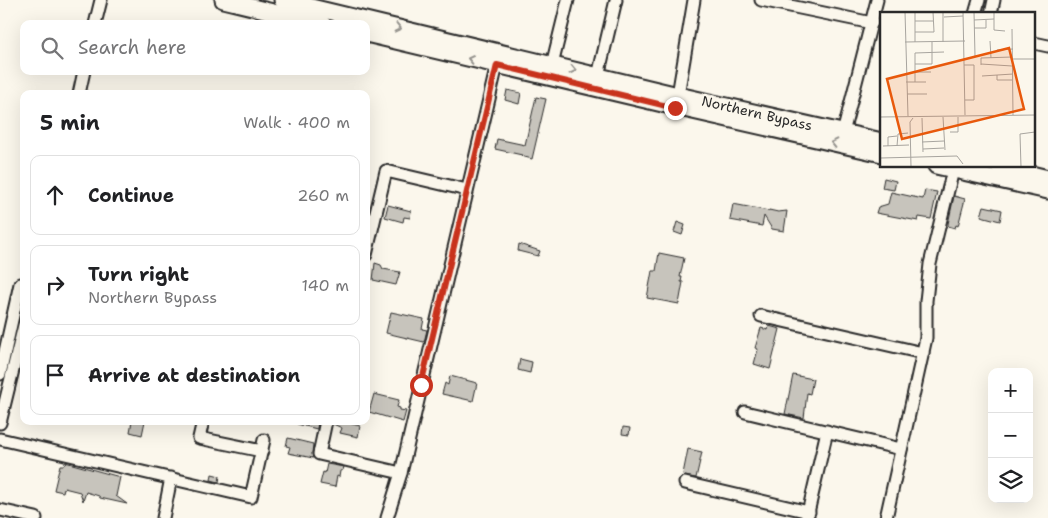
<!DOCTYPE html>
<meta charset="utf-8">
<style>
:root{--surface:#fff;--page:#f2f2f2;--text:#202124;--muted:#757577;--line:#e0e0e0}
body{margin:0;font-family:"Shantell Sans",sans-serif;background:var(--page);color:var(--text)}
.controls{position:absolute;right:15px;bottom:15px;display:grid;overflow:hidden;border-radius:10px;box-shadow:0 5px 20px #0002}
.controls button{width:45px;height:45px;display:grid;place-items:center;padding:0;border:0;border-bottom:1px solid var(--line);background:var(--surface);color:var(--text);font:25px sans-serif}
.stop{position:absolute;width:15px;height:15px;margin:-11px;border:4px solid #c8321e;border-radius:50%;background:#fff}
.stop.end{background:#c8321e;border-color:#fff;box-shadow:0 1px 5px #0008}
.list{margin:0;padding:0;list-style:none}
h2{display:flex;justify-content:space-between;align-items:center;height:65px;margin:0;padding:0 20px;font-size:21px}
h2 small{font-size:16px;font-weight:400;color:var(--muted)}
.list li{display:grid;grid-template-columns:32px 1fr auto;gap:15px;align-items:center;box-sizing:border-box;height:80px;margin:0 10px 10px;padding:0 10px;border:1px solid var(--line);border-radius:10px}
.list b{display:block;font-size:19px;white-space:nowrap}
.list p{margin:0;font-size:16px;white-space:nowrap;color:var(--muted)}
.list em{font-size:16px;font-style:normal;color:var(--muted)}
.icon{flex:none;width:28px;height:28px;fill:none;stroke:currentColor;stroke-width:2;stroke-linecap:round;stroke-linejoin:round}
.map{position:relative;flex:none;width:1048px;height:518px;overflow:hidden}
.search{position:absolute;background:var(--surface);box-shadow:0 5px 20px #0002;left:20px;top:20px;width:350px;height:55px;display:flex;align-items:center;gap:12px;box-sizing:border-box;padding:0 18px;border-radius:10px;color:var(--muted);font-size:19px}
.panel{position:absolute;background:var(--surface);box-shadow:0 5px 20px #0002;left:20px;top:90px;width:350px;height:335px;border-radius:10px}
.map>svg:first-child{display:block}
.building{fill:#c7c4bc;stroke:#2b2b2b}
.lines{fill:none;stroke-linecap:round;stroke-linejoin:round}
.minor-casing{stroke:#2b2b2b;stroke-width:15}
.major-casing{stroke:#2b2b2b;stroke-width:19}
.minor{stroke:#fbf7ec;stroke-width:11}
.major{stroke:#fbf7ec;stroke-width:15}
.oneway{stroke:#93918c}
.route{stroke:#c8321e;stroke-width:6}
.labels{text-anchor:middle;stroke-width:4;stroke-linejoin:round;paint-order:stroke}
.street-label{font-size:14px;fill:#2b2b2b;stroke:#fbf7ec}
.inset-road{fill:none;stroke:#a8a59f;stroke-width:1}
.view{fill:#e8590c;fill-opacity:0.15;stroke:#e8590c;stroke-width:2.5}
.inset-edge{fill:none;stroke:#2b2b2b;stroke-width:2.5}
</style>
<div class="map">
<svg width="1048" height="518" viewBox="0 0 1048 518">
<rect width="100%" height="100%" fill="#fbf7ec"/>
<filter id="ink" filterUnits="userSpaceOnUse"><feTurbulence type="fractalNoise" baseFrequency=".02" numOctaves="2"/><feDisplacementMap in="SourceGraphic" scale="10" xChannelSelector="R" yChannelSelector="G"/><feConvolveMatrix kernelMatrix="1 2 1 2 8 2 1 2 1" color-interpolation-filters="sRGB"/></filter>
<g filter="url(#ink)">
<!-- building -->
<g class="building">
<path d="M507,90L521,93L519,104L505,100Z"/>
<path d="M536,97L546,99L532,159L521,156L522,155L495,149L497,139L525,145Z"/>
<path d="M884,178L896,181L894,190L882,188Z"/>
<path d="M925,190L937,192L931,219L919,217L918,221L876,213L878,207L888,204L891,192L923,199Z"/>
<path d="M954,196L965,199L958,226L956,225L955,228L948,226V224Z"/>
<path d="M733,204L769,211V210L778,212L787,211L784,231L772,229L764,216L762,226L730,220Z"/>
<path d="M388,205L411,211L410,218L404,217L403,222L385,217Z"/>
<path d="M984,206L1002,210L1000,221L981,216Z"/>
<path d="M677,222L685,225L682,235L674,232Z"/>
<path d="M519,244L540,251L538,256L518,251Z"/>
<path d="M659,253L684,258L680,277H682L681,282H683L679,304L647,298L652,271H656Z"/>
<path d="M375,263L381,265L383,269L400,272L396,285L373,280Z"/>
<path d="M391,312L424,319L422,329L427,330L424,342L386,333Z"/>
<path d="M769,326L780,329L770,369L754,364L758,349L755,348L761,328L768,330Z"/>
<path d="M520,359L532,362L530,373L518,370Z"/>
<path d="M793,375L813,379L810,394L807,393L804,418L785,414Z"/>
<path d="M450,376L477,383L473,401L442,394L445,383L448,385Z"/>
<path d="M374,394L399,400L397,407L400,408V410L406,411L403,422L369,412Z"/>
<path d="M132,421H145L142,435L130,432Z"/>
<path d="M297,421H318L317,429L297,424Z"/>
<path d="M333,421H341L360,426L358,437L340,433L342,428L333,424Z"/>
<path d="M623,427L630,428L629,435L622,434Z"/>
<path d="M288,438L313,444L312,453L313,458L288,453L290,447L286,446Z"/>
<path d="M688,449L702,452L696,478L684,476L683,474Z"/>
<path d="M65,462L120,477L116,496L127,504L100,498L99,496L86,492L83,501L80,492L64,488L63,492L54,490L60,465H64Z"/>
<path d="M327,464L344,467L343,470L340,471L339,477L337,476L335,487L320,484L323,472L325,473Z"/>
<path d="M212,474L220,476L219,482L211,480Z"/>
</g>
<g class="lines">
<defs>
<g id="minor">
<path d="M761,0L872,23"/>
<path d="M975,14L979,0"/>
<path d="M991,14L994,0"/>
<path d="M95,24L101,0"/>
<path d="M1034,43L1048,46"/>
<path d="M552,65L568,0"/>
<path d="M598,76L616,0"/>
<path d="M79,94L84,71"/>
<path d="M678,95L694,0"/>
<path d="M843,133L877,0"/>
<path d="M366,255L386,171L467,190"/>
<path d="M761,316L923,353"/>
<path d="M0,374L20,284L24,285"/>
<path d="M745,412L901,449"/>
<path d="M203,421L199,438L262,451"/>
<path d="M326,421L319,454L401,473"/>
<path d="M0,423L24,325"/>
<path d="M0,439L251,497L264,440"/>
<path d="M685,483L809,512"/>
<path d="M0,510L36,518"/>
<path d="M807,517L827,431"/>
<path d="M163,518L171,478"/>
<path d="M387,518L401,473L497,65"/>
<path d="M886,518L926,338V301L930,264L953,170"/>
</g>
<g id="major">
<path d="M223,0L323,24"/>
<path d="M282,0L678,95L882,141"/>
<path d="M366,34L675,107L882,154"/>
<path d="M936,166L1048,191"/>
<path d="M998,166L1048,178"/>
</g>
</defs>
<!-- minor casing -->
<use href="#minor" class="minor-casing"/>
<!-- major casing -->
<use href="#major" class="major-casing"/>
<!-- minor -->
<use href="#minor" class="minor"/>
<!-- major -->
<use href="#major" class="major"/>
</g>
<!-- one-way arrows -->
<defs><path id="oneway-chevron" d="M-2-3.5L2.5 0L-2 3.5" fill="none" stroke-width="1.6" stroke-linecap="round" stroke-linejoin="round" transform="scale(1.25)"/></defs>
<g class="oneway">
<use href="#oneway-chevron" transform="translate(398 28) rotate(13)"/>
<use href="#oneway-chevron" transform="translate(471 59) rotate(-167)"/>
<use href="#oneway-chevron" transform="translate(573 70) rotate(13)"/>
<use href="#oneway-chevron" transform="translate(834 143) rotate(-167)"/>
</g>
</g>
<g class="lines" filter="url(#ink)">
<!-- route -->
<path class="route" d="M421,385L497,65L675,108"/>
</g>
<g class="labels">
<!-- street labels -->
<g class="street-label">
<text transform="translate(757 113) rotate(13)" y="5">Northern Bypass</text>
</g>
</g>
<!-- overview -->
<g transform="translate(880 12)">
<rect width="155" height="155" fill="#fbf7ec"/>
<path class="inset-road" d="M25,0L28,104M63,0V30M83,0L85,103M94,0L95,44M114,0V18L125,19M64,5L83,4M94,8L114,7M35,9H53M94,16H106V8M132,17L133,103M35,20H54L53,0M110,29L111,46M25,30L85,29M35,30V0H39M117,38L133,37M133,47H155M35,52H52V30M101,52L132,54M84,53H94V88H85M101,53V46L132,45M35,60H51M117,63V68H132M102,64L133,62M26,70H46M35,70V41L64,40M27,82H47M0,105L155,103M63,105L65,138M42,106L43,140M70,120H78V105M42,130L64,129M3,134L29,133M8,134V125L17,124M17,134L18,122L28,121M43,137L64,136M1,146L77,144L83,152M31,155L30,110L33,106M141,155L140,122L155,120"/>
<path class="view" d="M129,36L144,97L22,127L7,67Z"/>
<rect width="155" height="155" class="inset-edge"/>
</g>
</svg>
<div class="controls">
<button>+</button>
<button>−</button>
<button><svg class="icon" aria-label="layers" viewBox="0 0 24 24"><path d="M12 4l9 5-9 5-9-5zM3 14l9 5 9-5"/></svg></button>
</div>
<div class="stop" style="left:421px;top:385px"></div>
<div class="stop end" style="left:675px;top:108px"></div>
<div class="search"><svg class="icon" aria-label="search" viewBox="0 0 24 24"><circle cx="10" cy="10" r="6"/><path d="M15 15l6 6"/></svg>Search here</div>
<section class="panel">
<h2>5 min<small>Walk · 400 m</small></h2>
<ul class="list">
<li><svg class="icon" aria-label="ahead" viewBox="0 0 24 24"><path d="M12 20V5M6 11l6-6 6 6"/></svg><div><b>Continue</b></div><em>260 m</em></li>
<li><svg class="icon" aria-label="right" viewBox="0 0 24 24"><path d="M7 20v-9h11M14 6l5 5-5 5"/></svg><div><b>Turn right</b><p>Northern Bypass</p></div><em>140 m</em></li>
<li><svg class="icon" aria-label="arrive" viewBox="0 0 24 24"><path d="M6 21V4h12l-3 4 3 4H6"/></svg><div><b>Arrive at destination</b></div></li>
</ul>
</section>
</div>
